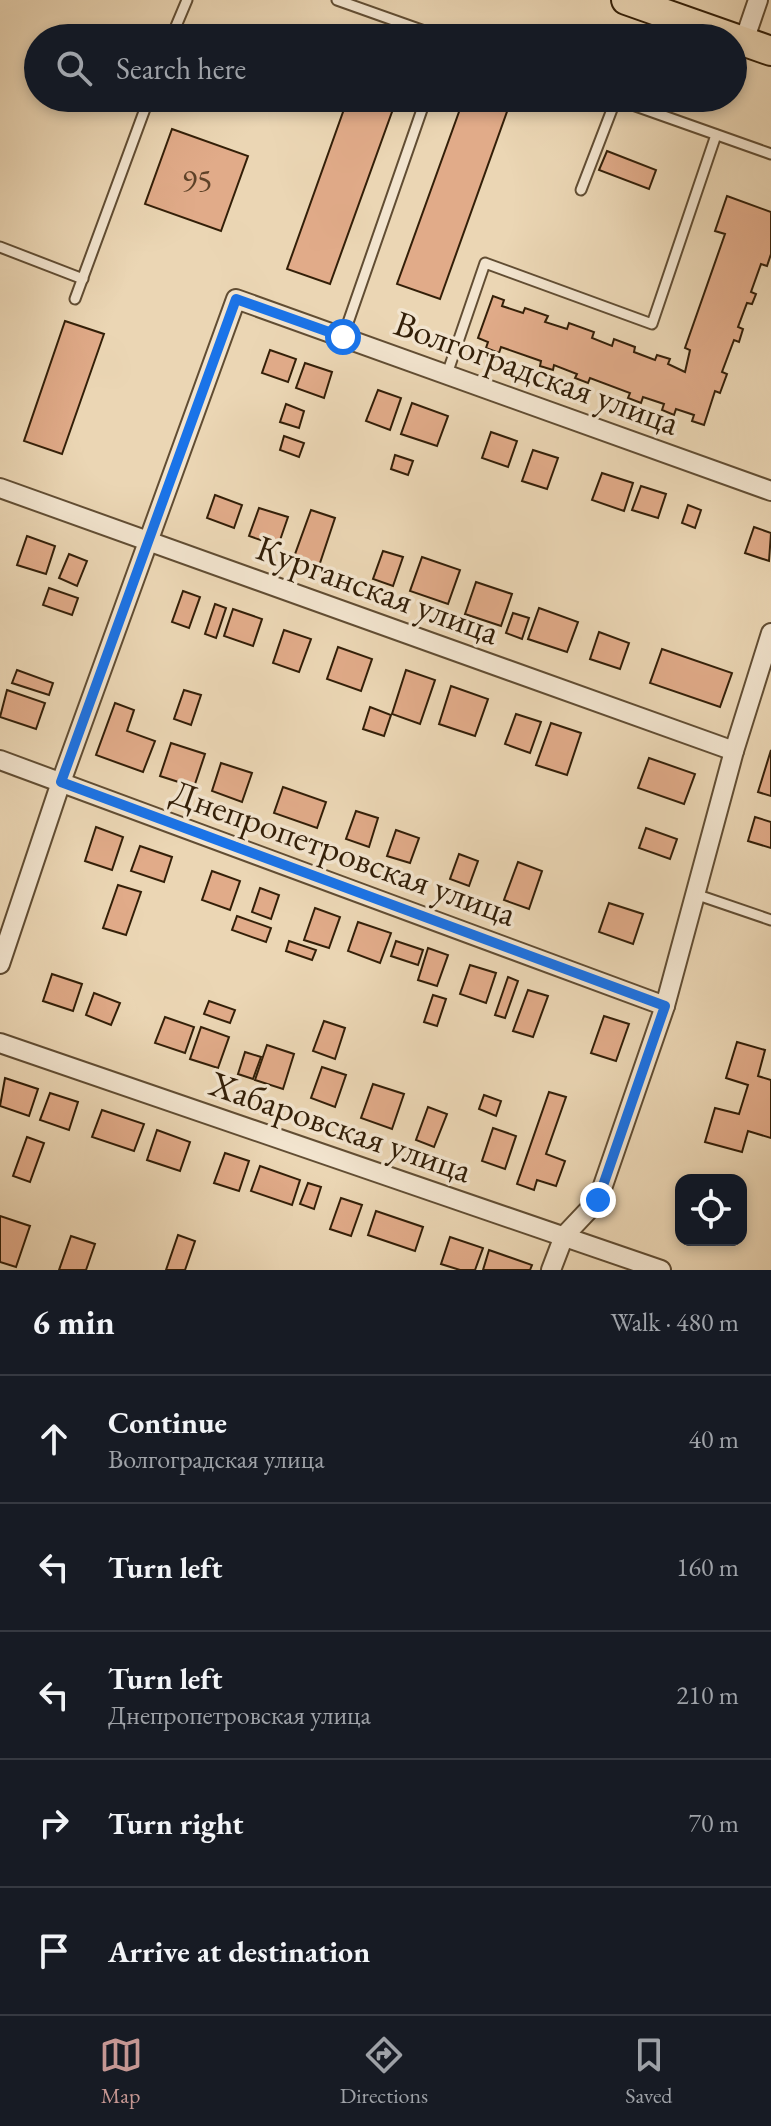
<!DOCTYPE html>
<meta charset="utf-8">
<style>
:root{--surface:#171b24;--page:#20242c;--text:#f1f3f6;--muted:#9ea1a6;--line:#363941;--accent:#c59692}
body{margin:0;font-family:"EB Garamond",serif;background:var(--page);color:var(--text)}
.controls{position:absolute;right:24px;bottom:24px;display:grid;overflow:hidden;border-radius:16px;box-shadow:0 4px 12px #0003}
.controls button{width:72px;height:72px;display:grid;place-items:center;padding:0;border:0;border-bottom:2px solid var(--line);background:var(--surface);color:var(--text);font:40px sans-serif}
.stop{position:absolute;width:24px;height:24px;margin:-18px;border:6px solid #1a73e8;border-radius:50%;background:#fff}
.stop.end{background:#1a73e8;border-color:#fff;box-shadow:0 2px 8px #0008}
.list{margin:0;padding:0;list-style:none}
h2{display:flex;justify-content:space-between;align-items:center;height:104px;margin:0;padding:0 32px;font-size:34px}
h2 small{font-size:26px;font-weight:400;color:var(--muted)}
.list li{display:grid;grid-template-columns:52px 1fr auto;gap:24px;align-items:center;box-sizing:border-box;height:128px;padding:0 32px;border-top:2px solid var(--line)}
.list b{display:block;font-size:30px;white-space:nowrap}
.list p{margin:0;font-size:26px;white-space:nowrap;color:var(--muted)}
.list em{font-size:26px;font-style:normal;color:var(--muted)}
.icon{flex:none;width:44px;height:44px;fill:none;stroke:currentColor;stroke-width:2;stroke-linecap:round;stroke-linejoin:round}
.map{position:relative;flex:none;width:771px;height:1270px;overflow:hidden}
.search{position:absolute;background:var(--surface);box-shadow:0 4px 12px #0003;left:24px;right:24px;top:24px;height:88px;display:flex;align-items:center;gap:20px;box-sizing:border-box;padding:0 28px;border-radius:44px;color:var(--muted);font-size:30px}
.sheet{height:744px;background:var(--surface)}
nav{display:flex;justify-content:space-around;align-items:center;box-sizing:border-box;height:112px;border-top:2px solid var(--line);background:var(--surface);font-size:22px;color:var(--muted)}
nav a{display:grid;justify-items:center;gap:4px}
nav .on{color:var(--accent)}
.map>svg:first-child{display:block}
.building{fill:#e1ab89;stroke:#331f08;stroke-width:2}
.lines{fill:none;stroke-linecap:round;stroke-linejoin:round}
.service-casing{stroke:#614d33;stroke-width:13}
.minor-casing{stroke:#614d33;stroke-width:22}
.primary-casing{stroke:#331f08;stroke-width:32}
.service{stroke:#f2e4ce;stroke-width:9}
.minor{stroke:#f2e4ce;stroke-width:18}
.primary{stroke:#ebd6b4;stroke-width:28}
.route{stroke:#1a73e8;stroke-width:10}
.labels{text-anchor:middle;stroke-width:7;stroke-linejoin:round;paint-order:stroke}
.number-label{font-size:32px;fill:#5e4228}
.street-label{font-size:36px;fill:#331f08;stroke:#f2e4ce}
</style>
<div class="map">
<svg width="771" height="1270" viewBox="0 0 771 1270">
<rect width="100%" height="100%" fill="#ebd6b4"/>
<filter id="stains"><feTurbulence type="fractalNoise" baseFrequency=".0025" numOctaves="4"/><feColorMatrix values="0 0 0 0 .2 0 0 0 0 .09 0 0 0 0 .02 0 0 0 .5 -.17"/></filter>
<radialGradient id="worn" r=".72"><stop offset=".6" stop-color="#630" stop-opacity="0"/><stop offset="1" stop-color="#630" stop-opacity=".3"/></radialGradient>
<!-- building -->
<g class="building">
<path d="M348,98H397L330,284L287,269Z"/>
<path d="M464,98H487L509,106L440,299L397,284Z"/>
<path d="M172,129L248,156L221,231L145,204Z"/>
<path d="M607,151L656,170L649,189L599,170Z"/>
<path d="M727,196L771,212V254L767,266L761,264L751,292L756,294L752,304L747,303L738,327L743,329L739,342L734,340L722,372L727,374L720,393L715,391L704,425L692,421L694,415L676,409L674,415L662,410L664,404L643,397L641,403L628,398L630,393L590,378L588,383L575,378L577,374L554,365L553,370L540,366L541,361L501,347L499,353L486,348L488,342L478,338L493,296L504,300L502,306L523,313L525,308L548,316L545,322L567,329L569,323L594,332L592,338L612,346L614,339L635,347L634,352L655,360L657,355L670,359L668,364L685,372L690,350L685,348L725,234L715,231Z"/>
<path d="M65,321L104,334L62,454L24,441Z"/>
<path d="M270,350L296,359L288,382L262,373Z"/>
<path d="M305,363L332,372L324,398L296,388Z"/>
<path d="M378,390L401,398L390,430L366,421Z"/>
<path d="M412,403L448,416L437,446L401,434Z"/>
<path d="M286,404L304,411L299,428L280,422Z"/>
<path d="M491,432L517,441L508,467L482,458Z"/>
<path d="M284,436L304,443L299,457L280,450Z"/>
<path d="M533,450L558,458L547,489L522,481Z"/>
<path d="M395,455L413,461L408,475L391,469Z"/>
<path d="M602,473L633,483L624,511L592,500Z"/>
<path d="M641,486L666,494L658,518L632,510Z"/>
<path d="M215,495L242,505L234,528L207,518Z"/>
<path d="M688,505L701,510L695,528L682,523Z"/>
<path d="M259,508L288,517L278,546L249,536Z"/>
<path d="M311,510L335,518L319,566L294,557Z"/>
<path d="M754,527L771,533L769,561L745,553Z"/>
<path d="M27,536L55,546L46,574L17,565Z"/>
<path d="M383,551L403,557L393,586L373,579Z"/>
<path d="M69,554L87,561L77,586L59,578Z"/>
<path d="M422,557L460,570L448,604L410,591Z"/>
<path d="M476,582L512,594L501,626L465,614Z"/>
<path d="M49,588L78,598L72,615L43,605Z"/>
<path d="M183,591L200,597L189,628L172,622Z"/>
<path d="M215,604L226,608L216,638L205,634Z"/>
<path d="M539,608L578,622L567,652L528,639Z"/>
<path d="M233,609L262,619L253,646L224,636Z"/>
<path d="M513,613L529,618L522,639L506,633Z"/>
<path d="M284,630L311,639L299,672L273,663Z"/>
<path d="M599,632L629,643L620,669L590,659Z"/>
<path d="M338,647L372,659L361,691L327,679Z"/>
<path d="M662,649L732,673L720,707L650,683Z"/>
<path d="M17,670L53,683L49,695L12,683Z"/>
<path d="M406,670L435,680L420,724L392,714Z"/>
<path d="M451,686L488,699L475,736L439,724Z"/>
<path d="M7,690L45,703L36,729L0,717Z"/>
<path d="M184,690L201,695L191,725L174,719Z"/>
<path d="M115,703L134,710L127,731L155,741L143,772L96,755Z"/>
<path d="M370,707L391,715L384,736L363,729Z"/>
<path d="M516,714L541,722L530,753L505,744Z"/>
<path d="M551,723L581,733L567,775L536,765Z"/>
<path d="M171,743L205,754L194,787L160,776Z"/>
<path d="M771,750V796L758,792Z"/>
<path d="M649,758L695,774L684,804L638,788Z"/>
<path d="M221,763L252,773L242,802L212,791Z"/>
<path d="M283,787L326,802L317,828L274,813Z"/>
<path d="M356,811L378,818L369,847L346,839Z"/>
<path d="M755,817L771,822V848L748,841Z"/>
<path d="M96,827L123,837L112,870L85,861Z"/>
<path d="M646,828L677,839L670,859L639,848Z"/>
<path d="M396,830L419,838L410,863L387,856Z"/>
<path d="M140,846L172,857L164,882L131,871Z"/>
<path d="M459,854L478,861L469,886L450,879Z"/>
<path d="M518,862L542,871L529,909L504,900Z"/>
<path d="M212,871L240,881L230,910L202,900Z"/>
<path d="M118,885L141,892L126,935L103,928Z"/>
<path d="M260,888L279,895L271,919L252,912Z"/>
<path d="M609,903L643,914L633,944L599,932Z"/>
<path d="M315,908L340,917L329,948L304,940Z"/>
<path d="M237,916L271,928L266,942L232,930Z"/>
<path d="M358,922L391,933L380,963L348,951Z"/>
<path d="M289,941L316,950L312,960L286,951Z"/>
<path d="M396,941L423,950L418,965L391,956Z"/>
<path d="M428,948L448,955L437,986L418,980Z"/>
<path d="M470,965L496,973L486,1003L460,994Z"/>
<path d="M52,974L82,984L73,1011L43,1001Z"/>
<path d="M508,977L518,981L505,1018L495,1015Z"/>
<path d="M528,990L548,996L533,1037L513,1031Z"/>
<path d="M94,993L120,1003L111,1025L86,1015Z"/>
<path d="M433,995L446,999L437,1026L424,1022Z"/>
<path d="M209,1001L235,1010L230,1023L204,1014Z"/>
<path d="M604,1016L629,1024L616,1061L591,1053Z"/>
<path d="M165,1017L194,1027L185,1053L155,1043Z"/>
<path d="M324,1021L345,1028L335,1059L313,1051Z"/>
<path d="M201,1027L229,1037L218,1068L190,1059Z"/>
<path d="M737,1042L765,1050L758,1076L771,1080V1138L748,1131L742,1152L705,1142L715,1108L739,1114L748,1085L726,1078Z"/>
<path d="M267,1045L294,1054L283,1089L255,1080Z"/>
<path d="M245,1052L261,1057L253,1079L238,1074Z"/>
<path d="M322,1067L346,1075L335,1107L311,1098Z"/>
<path d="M5,1078L38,1089L29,1116L0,1106Z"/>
<path d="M373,1084L404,1094L392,1129L361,1118Z"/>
<path d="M549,1092L566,1097L546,1154L565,1161L556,1186L537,1180L534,1190L517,1184Z"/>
<path d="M50,1093L78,1102L69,1130L40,1120Z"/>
<path d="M484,1095L501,1101L496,1116L479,1109Z"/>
<path d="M428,1107L447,1114L434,1147L416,1140Z"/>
<path d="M102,1110L144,1124L134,1151L92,1137Z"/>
<path d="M493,1128L516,1136L505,1169L482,1161Z"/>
<path d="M157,1130L190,1142L180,1171L147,1160Z"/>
<path d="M27,1137L44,1143L30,1182L13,1176Z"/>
<path d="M225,1153L249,1161L239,1191L214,1183Z"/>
<path d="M260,1166L300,1180L292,1205L251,1191Z"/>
<path d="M308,1183L321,1187L314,1209L300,1204Z"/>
<path d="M341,1198L362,1205L351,1236L330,1229Z"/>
<path d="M376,1211L423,1227L415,1251L368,1235Z"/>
<path d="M0,1216L30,1226L16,1267L0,1262Z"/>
<path d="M178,1235L195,1241L185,1270H166Z"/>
<path d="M71,1236L95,1244L86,1270H59Z"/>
<path d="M450,1237L483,1248L475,1270H460L441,1264Z"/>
<path d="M489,1250L532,1265L530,1270H483Z"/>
</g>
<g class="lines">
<defs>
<g id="service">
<path d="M337,0L444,38"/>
<path d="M171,38L187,0"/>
<path d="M613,98L771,154"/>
<path d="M581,190L616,99"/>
<path d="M0,247L83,279"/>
<path d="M75,299L149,98"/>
<path d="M343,337L426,98"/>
<path d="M447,374L485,263L652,324L716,135"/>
<path d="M695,894L771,920"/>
</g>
<g id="minor">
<path d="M744,41L758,0"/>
<path d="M0,488L734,751"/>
<path d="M0,760L665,1006"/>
<path d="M0,964L61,782L236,299L771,491"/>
<path d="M0,1043L661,1270"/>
<path d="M551,1270L564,1236L598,1200L665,1006L734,751L771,633"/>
</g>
<path id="primary" d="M626,0L771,51"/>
</defs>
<!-- service casing -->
<use href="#service" class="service-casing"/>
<!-- minor casing -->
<use href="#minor" class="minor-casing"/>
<!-- primary casing -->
<use href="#primary" class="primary-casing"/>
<!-- service -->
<use href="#service" class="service"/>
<!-- minor -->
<use href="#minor" class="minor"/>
<!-- primary -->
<use href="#primary" class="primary"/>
</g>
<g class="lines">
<!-- route -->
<path class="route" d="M343,337L236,299L61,782L665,1006L598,1200"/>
</g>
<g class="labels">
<!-- number labels -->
<g class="number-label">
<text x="197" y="191">95</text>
</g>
<!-- street labels -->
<g class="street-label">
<text transform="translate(537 372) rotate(20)" y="13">Волгоградская улица</text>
<text transform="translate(378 589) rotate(20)" y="13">Курганская улица</text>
<text transform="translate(344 852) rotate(20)" y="13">Днепропетровская улица</text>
<text transform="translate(341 1126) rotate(19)" y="13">Хабаровская улица</text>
</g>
</g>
<rect width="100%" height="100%" filter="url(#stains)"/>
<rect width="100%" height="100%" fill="url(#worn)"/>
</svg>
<div class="controls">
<button><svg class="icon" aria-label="locate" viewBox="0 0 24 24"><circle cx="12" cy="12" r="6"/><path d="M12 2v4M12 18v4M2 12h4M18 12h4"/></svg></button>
</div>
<div class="stop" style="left:343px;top:337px"></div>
<div class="stop end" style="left:598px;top:1200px"></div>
<div class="search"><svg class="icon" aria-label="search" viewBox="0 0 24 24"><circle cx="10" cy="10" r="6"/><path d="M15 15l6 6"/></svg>Search here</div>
</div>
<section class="sheet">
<h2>6 min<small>Walk · 480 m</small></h2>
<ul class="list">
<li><svg class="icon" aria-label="ahead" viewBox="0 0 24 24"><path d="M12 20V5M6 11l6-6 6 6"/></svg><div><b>Continue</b><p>Волгоградская улица</p></div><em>40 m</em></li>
<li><svg class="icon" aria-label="left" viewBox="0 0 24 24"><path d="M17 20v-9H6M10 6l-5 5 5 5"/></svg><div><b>Turn left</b></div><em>160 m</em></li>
<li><svg class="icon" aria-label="left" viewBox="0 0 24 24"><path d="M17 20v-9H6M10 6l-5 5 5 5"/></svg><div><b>Turn left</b><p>Днепропетровская улица</p></div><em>210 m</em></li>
<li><svg class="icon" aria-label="right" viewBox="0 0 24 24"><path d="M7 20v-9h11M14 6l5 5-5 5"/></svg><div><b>Turn right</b></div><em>70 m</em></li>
<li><svg class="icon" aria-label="arrive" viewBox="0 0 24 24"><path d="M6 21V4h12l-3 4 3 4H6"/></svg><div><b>Arrive at destination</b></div></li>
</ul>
</section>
<nav>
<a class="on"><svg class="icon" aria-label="map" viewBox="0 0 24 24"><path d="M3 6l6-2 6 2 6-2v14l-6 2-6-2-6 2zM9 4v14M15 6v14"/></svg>Map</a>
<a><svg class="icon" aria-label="directions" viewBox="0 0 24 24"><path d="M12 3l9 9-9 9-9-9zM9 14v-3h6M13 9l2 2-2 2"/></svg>Directions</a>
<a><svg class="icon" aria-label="saved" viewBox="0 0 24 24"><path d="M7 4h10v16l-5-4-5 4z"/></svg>Saved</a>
</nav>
